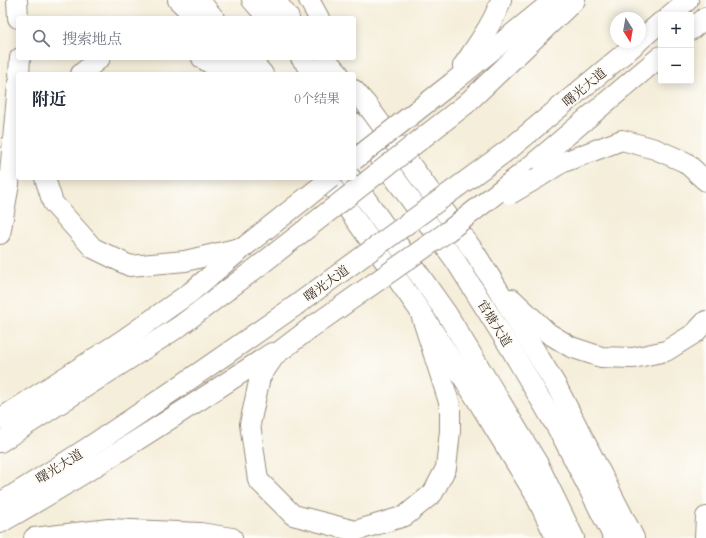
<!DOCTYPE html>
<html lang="zh">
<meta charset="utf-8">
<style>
:root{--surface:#fff;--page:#f6f6f7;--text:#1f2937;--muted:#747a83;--line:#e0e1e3}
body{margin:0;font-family:Cardo,"Noto Serif SC",serif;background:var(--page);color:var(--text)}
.controls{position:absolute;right:12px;top:12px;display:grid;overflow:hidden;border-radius:4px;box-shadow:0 2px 10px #0003}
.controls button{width:36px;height:36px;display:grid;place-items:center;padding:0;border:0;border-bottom:1px solid var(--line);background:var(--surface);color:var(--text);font:20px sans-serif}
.compass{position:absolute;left:610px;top:12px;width:36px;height:36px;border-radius:50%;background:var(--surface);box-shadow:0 2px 10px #0003;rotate:169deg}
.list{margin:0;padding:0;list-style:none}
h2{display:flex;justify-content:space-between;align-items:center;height:52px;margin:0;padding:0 16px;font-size:17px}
h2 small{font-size:13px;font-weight:400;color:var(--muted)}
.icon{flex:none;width:22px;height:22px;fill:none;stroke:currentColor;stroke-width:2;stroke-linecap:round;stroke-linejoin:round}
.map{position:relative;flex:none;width:706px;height:538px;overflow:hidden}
.search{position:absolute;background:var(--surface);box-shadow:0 2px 10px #0003;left:16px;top:16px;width:340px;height:44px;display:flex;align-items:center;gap:10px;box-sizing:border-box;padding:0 14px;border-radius:4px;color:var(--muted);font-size:15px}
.panel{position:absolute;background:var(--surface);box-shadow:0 2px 10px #0003;left:16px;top:72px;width:340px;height:108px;border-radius:4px}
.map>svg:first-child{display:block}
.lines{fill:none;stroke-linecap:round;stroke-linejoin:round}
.highway-casing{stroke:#988c7c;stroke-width:22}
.highway{stroke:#fff;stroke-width:20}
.highway-bridge-casing{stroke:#988c7c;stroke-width:22;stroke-linecap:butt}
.highway-bridge{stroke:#fff;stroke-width:20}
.labels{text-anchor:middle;stroke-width:4;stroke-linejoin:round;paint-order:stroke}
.street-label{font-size:13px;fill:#3b2a1e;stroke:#fdfcf7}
</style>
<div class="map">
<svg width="706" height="538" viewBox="0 0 706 538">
<rect width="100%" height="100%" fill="#fdfcf7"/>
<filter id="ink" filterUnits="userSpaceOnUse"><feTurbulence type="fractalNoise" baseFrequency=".025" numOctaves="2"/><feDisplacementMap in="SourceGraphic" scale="8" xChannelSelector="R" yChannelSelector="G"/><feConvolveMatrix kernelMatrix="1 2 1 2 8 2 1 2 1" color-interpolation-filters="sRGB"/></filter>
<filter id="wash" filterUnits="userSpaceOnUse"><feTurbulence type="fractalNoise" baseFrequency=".012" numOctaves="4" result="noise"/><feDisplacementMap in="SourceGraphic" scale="16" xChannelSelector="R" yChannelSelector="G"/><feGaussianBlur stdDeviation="0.9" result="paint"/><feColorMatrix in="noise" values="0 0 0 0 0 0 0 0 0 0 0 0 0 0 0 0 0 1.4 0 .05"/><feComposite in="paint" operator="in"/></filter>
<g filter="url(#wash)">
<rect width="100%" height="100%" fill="#f5eeda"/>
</g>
<g filter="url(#ink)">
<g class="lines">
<defs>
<g id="highway">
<path d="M17,0L18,18"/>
<path d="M178,0L196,18"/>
<path d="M199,0L214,18"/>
<path d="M252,0L268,18"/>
<path d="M275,0L289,18"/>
<path d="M309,0L319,18"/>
<path d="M670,15L688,0"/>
<path d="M691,30L706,17"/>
<path d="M640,40L661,22"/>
<path d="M202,58L226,74"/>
<path d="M231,58L244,74"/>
<path d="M249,58L263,74"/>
<path d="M301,58L315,74"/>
<path d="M325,58L339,74"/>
<path d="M463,66C477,45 493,24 501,0"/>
<path d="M19,74L20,58"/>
<path d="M81,74L100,58"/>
<path d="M452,83L554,0"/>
<path d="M354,90L367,105L475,253L494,283L557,387L634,538"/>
<path d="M466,104L575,0"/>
<path d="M354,123L455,260L511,349L563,438L614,538"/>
<path d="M512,147L638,42"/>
<path d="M521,174L661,56"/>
<path d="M539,177L561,163L622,140L655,149L685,162L706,181"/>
<path d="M45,178L53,203L93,248L130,266L185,261L240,248"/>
<path d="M326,178L420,311L466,382L535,494L556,538"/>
<path d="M351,178L447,314L538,464L574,538"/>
<path d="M0,234L9,184L18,85"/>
<path d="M512,299L548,333L571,347L601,357L633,358L666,351L695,333L706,321"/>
<path d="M309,329L275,355L260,377L250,424L258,480L293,515L355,531L405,516L433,493L446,468L450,431V405L420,311"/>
<path d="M0,419L123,340L191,292L244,247"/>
<path d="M0,442L180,326L255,269"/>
<path d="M0,503C101,442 198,374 295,306"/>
<path d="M0,523C93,470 183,411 272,353"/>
<path d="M34,538L109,529L200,533L232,538"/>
<path d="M705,538L706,517"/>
</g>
</defs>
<!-- highway casing -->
<use href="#highway" class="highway-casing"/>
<!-- highway -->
<use href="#highway" class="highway"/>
<defs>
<g id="highway-bridge">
<path d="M354,160L452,83"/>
<path d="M510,194L539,177"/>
<path d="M244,247L331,178"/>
<path d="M255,269L466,104"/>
<path d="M295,306L512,147"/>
<path d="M309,329L447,232L521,174"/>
</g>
</defs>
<!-- highway-bridge casing -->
<use href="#highway-bridge" class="highway-bridge-casing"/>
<!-- highway-bridge -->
<use href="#highway-bridge" class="highway-bridge"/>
</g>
</g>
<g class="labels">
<!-- street labels -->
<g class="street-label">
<text transform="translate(584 87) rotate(-40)" y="5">曙光大道</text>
<text transform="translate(326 283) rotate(-36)" y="5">曙光大道</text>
<text transform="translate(495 323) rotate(58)" y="5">官塘大道</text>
<text transform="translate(59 466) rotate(-32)" y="5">曙光大道</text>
</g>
</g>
</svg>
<div class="controls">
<button>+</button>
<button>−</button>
</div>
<svg class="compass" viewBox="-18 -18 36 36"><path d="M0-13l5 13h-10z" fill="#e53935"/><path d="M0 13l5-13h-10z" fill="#747a83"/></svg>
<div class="search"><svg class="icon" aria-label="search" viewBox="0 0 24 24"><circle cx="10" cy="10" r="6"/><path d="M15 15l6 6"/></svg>搜索地点</div>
<section class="panel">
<h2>附近<small>0个结果</small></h2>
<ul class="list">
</ul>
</section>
</div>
